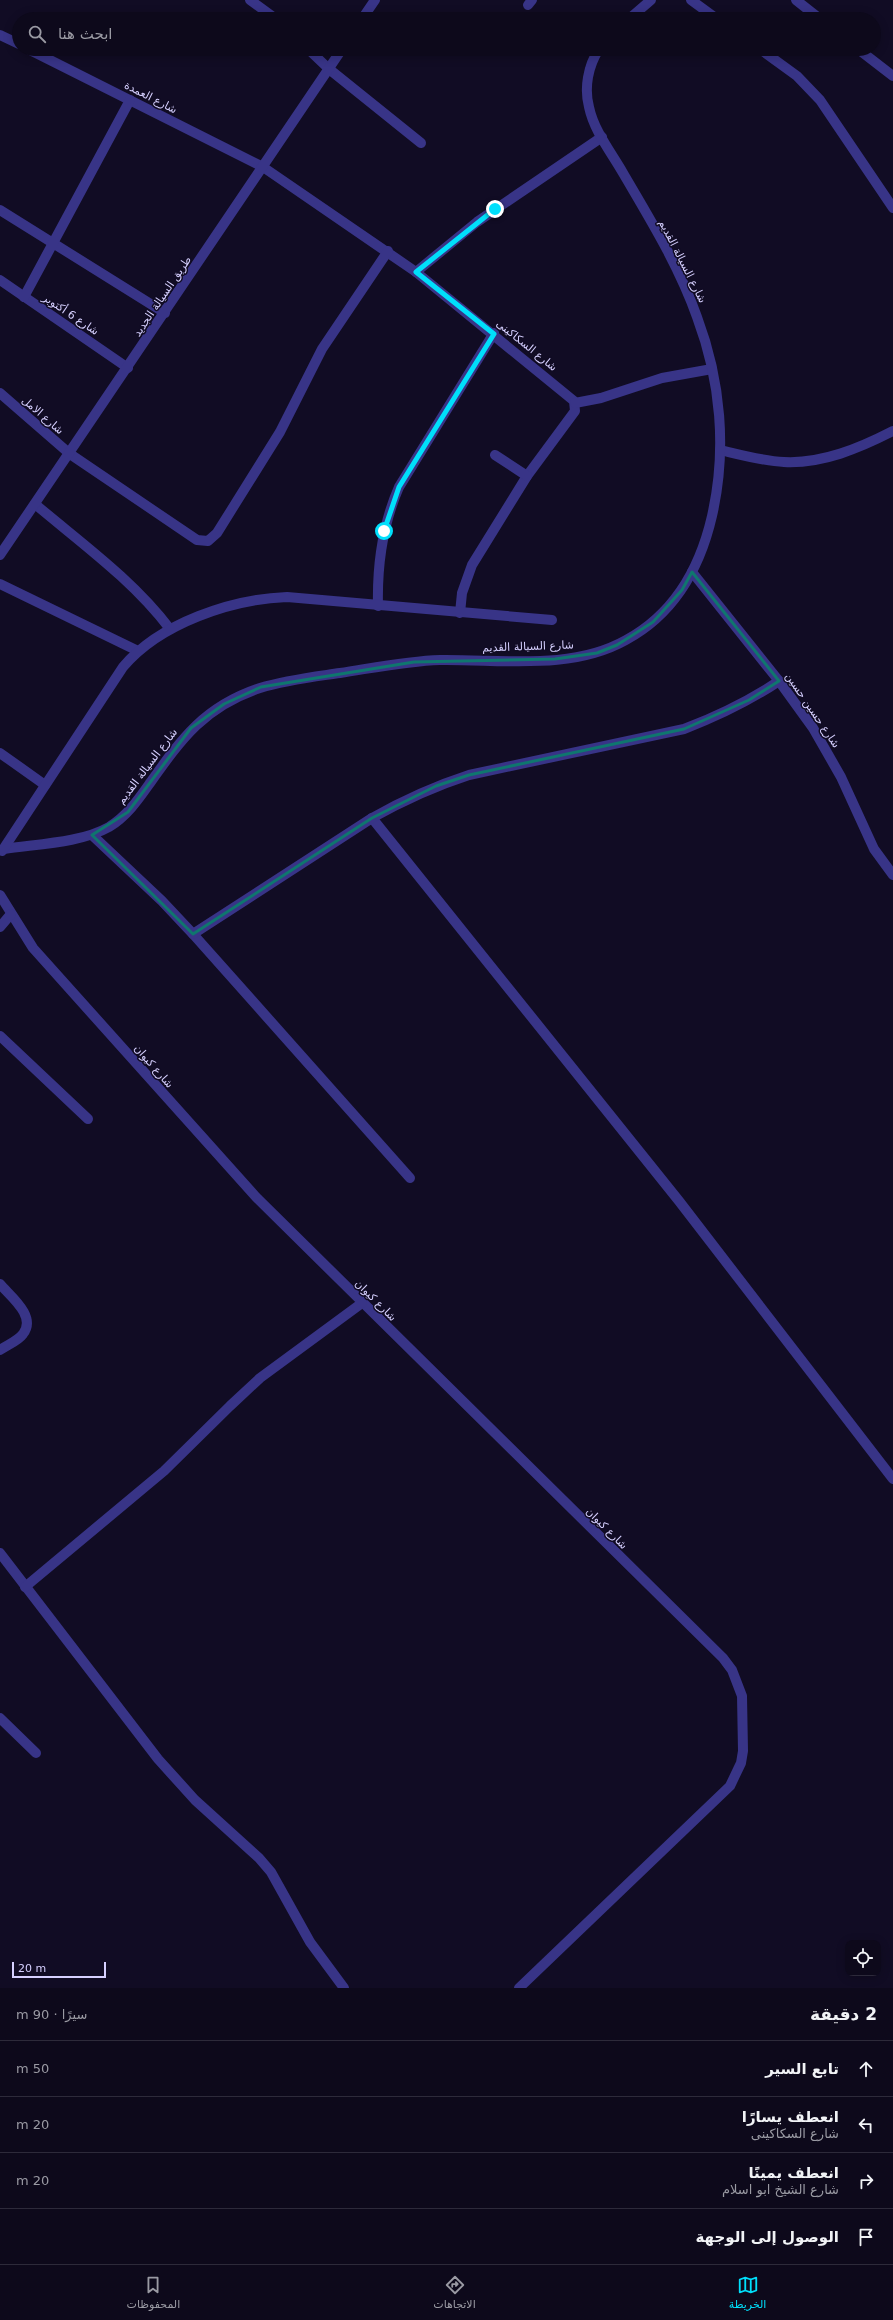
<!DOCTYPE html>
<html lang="ar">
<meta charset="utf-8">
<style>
:root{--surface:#0d091b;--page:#161224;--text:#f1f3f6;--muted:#9a9aa3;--line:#2d2a3a;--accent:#00dffb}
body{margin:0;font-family:"DejaVu Sans","Noto Sans Arabic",sans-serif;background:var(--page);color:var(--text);direction:rtl}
.controls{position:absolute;right:12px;bottom:12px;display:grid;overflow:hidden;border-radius:8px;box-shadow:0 2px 10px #0003}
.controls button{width:36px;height:36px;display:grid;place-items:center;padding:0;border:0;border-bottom:1px solid var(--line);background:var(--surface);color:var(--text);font:20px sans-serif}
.scale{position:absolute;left:12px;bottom:10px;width:94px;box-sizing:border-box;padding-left:4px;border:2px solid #d6d0ff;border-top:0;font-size:11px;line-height:14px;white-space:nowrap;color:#d6d0ff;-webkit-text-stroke:3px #110c24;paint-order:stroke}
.stop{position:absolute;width:12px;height:12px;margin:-9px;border:3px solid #00dffb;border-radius:50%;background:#fff}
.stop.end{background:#00dffb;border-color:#fff;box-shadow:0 1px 4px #0008}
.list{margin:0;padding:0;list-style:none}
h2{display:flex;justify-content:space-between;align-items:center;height:52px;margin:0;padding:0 16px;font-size:17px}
h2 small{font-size:13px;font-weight:400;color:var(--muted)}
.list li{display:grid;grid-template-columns:26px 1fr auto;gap:12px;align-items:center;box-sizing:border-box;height:56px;padding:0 16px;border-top:1px solid var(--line)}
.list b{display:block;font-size:15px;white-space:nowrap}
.list p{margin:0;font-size:13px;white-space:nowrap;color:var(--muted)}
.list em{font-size:13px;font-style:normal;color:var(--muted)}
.icon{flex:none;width:22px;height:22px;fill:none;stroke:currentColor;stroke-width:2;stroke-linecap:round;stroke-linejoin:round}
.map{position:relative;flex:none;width:893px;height:1988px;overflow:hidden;direction:ltr}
.search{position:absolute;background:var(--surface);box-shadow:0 2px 10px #0003;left:12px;right:12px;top:12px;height:44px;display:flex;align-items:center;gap:10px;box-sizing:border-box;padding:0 14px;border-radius:22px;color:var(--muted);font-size:15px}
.sheet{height:276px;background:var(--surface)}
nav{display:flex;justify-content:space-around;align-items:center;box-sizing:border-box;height:56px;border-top:1px solid var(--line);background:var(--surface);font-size:11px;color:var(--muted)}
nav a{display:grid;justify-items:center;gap:2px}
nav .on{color:var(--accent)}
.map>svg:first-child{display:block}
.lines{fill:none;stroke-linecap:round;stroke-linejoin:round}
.minor{stroke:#383487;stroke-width:10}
.route{stroke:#00dffb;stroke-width:5}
.marked{fill:none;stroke:#0f766e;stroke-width:3;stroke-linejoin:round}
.labels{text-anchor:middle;stroke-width:3;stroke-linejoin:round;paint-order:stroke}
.street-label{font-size:11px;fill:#d6d0ff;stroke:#110c24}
</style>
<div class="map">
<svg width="893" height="1988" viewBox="0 0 893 1988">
<rect width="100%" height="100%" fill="#110c24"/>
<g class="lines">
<!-- minor -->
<g class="minor">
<path d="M250,0L276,19"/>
<path d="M691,0L717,19"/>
<path d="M796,0L820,19"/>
<path d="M528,5L532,0"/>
<path d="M362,19L375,0"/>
<path d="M629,19L651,0"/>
<path d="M0,35L19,44"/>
<path d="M28,49L263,167L416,272L574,401L575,411L527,476L472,565L462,593L460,613"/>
<path d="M308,49L329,69L421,143"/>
<path d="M760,49L797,76L820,100L893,208"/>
<path d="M858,49L893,76"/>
<path d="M0,210L165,313"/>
<path d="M416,272L477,222L602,137"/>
<path d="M0,280L128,368"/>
<path d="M24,297L130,100"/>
<path d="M0,393L70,454L197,540L208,541L217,533L280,432L322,349L388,251"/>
<path d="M575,403L601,398L662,378L712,369"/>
<path d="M720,450C741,455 763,461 784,462C822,464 860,448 893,431"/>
<path d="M495,455L527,476"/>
<path d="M35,504C81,543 133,580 170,629"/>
<path d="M0,555L342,49"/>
<path d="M692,572L779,681L813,728L841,777L874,849L893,875"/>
<path d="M0,584L138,651"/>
<path d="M378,606C377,565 382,526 399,487L494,333"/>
<path d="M0,753L45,785"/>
<path d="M372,818L679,1201L893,1479"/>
<path d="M92,835L162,901L193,934L410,1178"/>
<path d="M4,849C36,844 81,843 109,827C127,816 138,800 150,783C182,738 205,706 260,688C286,680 313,677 340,673C373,668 407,661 440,660C501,659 571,671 626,640C674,614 700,568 712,516C727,450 721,381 697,317C679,266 650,219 623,173C611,152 594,131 589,107C584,88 588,66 599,49"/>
<path d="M2,851L123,667C160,623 232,599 287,597L552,620"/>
<path d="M0,895L33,948L256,1197L723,1658L732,1670L742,1696L743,1751L741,1763L730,1786L519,1988"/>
<path d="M0,927L11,914"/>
<path d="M193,934L372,818C404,800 435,786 469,775L684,729C718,716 749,701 779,681"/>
<path d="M0,1036L88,1119"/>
<path d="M0,1284C10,1296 37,1316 23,1334C18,1341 7,1345 0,1350"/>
<path d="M0,1553L158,1759L195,1800L259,1858L271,1872L310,1942L344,1988"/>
<path d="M25,1587L164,1471L230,1406L260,1378L362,1303"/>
<path d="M0,1718L36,1753"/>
</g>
</g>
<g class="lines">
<!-- route -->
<path class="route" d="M384,531L399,487L494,334L416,272L495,209"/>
</g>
<!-- marked area -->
<path class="marked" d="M692,572L779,681L749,700L684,729L469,775L436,786L372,818L193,934L92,835L128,812L191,728L224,704L261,687L414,662L555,659L597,653L617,645L653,622L682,590Z"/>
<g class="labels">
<!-- street labels -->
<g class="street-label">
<text transform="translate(151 97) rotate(27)" y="4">شارع العمدة</text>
<text transform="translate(683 261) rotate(63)" y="4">شارع السيالة القديم</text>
<text transform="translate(162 296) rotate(-56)" y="4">طريق السيالة الجديد</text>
<text transform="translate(71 314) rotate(34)" y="4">شارع 6 أكتوبر</text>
<text transform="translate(527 345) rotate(39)" y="4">شارع السكاكينى</text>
<text transform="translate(43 415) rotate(41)" y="4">شارع الامل</text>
<text transform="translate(528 646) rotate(-2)" y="4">شارع السيالة القديم</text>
<text transform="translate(813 710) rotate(56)" y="4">شارع حسين حسين</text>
<text transform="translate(147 766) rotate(-53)" y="4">شارع السيالة القديم</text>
<text transform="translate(154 1066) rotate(49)" y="4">شارع كيوان</text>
<text transform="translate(376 1300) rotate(45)" y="4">شارع كيوان</text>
<text transform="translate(607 1528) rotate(45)" y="4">شارع كيوان</text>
</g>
</g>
</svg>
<div class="controls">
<button><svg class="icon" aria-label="locate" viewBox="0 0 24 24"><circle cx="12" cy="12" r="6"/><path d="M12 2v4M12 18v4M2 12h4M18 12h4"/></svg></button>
</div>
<div class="scale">20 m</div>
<div class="stop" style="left:384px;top:531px"></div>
<div class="stop end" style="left:495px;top:209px"></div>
<div class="search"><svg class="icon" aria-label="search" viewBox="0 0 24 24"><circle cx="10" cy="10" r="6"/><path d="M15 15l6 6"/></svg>ابحث هنا</div>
</div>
<section class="sheet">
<h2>2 دقيقة<small>سيرًا · 90 m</small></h2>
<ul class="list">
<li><svg class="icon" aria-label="ahead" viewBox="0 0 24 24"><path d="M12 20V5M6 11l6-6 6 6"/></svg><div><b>تابع السير</b></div><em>50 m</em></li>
<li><svg class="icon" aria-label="left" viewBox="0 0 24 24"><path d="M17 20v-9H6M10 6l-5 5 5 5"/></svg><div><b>انعطف يسارًا</b><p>شارع السكاكينى</p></div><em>20 m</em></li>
<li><svg class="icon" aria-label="right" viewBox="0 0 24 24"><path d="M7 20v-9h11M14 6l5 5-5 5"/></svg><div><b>انعطف يمينًا</b><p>شارع الشيخ ابو اسلام</p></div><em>20 m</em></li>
<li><svg class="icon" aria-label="arrive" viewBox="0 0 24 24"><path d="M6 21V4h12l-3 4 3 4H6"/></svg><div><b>الوصول إلى الوجهة</b></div></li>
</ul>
</section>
<nav>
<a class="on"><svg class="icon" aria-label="map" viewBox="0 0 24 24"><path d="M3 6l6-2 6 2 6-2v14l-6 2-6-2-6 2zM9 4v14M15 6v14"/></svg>الخريطة</a>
<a><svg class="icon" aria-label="directions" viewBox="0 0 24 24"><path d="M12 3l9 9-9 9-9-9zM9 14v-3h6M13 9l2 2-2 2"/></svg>الاتجاهات</a>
<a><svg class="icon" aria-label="saved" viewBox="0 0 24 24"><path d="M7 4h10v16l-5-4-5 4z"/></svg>المحفوظات</a>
</nav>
